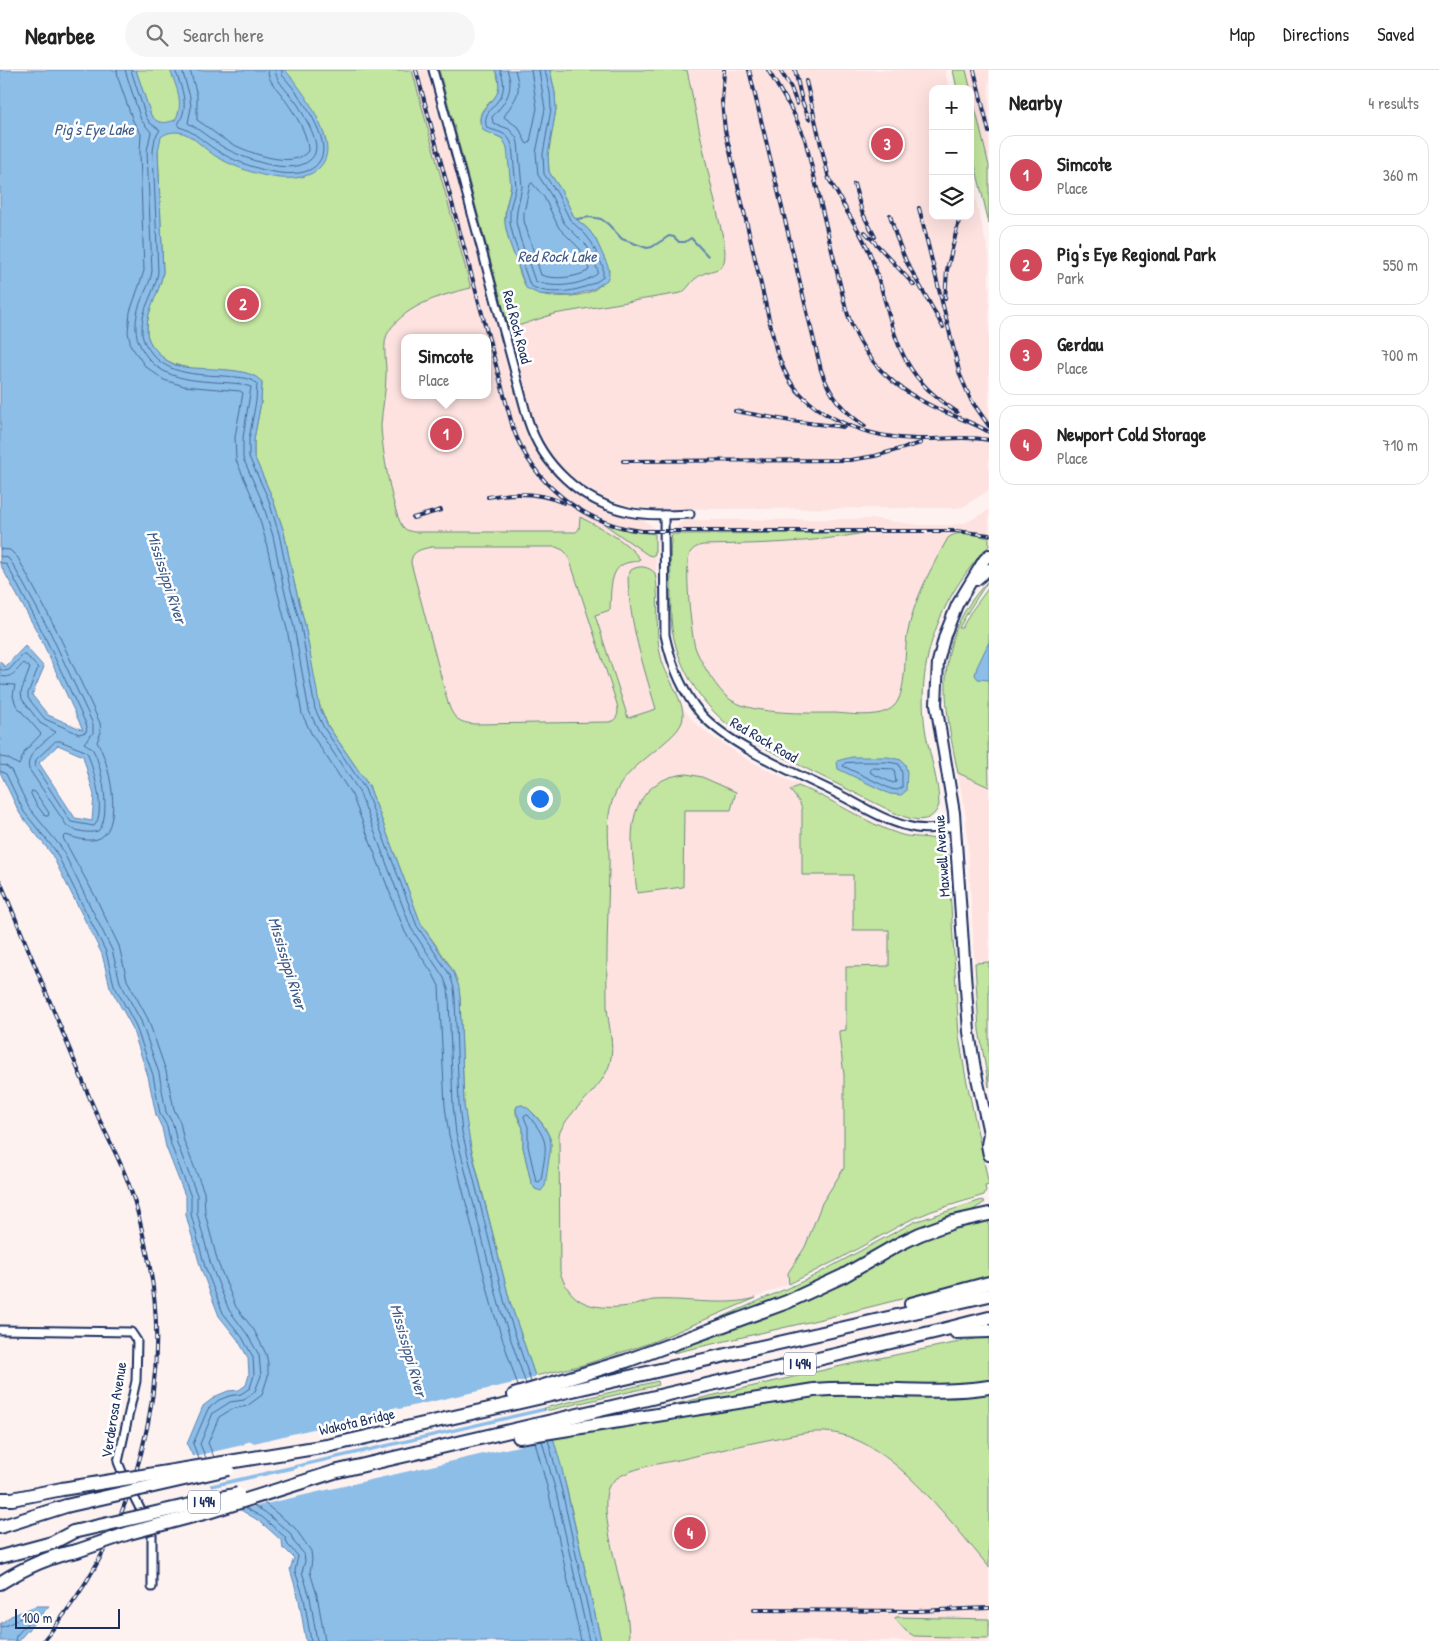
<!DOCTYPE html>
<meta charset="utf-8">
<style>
:root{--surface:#fff;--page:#f6f6f6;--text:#222;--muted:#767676;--line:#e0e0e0;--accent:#d1495b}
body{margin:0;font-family:"Patrick Hand",sans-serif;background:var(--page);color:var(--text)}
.controls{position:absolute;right:15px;top:15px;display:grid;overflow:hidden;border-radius:10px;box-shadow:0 5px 20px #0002}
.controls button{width:45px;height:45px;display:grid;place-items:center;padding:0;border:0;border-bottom:1px solid var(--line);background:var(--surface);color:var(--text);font:25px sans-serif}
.scale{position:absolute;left:15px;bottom:12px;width:105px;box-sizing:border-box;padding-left:5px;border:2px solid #1b2f5e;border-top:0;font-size:14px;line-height:18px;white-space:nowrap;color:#1b2f5e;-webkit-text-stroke:4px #fff;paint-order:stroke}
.you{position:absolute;left:539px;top:728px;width:18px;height:18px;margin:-12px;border:4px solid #fff;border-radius:50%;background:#1a73e8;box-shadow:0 0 0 8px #1a73e833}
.badge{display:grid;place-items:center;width:32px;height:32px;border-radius:50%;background:var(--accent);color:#fff;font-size:16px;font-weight:700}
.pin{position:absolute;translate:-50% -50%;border:2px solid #fff;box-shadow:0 1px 5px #0006}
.popup{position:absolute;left:401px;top:264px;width:90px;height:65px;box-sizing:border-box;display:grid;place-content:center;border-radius:10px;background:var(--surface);filter:drop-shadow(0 1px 4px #0005);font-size:16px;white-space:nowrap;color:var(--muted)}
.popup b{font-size:19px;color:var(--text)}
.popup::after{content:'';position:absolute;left:50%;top:100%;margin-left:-10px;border:10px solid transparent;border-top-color:var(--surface)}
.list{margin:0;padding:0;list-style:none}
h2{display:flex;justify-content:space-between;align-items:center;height:65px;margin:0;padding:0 20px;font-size:21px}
h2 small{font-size:16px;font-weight:400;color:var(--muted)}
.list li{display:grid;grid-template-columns:32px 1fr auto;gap:15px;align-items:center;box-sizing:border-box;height:80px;margin:0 10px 10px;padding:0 10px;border:1px solid var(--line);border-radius:15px}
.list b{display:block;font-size:19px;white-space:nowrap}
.list p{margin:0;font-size:16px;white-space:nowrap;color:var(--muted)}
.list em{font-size:16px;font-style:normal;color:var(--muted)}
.icon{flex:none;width:28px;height:28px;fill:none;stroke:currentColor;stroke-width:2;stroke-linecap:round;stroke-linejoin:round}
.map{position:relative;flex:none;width:989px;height:1571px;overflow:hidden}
header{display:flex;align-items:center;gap:30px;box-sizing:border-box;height:70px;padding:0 25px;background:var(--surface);border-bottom:1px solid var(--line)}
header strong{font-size:24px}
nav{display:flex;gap:28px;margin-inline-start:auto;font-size:18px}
.search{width:350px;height:45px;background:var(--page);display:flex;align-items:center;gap:12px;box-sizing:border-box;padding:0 18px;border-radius:28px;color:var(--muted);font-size:19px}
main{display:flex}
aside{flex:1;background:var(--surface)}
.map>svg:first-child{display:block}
.built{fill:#fde2e0;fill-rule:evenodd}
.green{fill:#c2e59f;stroke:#6e8a7e;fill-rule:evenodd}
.water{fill:#8cbee8;stroke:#5f85b1;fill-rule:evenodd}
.pier{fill:#fef2f1}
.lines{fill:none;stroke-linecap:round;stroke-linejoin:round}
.shore{stroke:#486895;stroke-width:1}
.stream{stroke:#5f85b1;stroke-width:2}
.minor-casing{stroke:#1b2f5e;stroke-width:11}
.secondary-casing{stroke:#1b2f5e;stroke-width:14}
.motorway-casing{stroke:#1b2f5e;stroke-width:16}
.minor{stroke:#fff;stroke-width:7}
.secondary{stroke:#fff;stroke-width:10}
.motorway{stroke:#fff;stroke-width:12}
.rail-casing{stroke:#1b2f5e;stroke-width:4}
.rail{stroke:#fff;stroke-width:2;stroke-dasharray:5.5;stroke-linecap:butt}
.motorway-bridge-casing{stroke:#1b2f5e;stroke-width:16;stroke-linecap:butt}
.motorway-bridge{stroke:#fff;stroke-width:12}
.labels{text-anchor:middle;stroke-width:5;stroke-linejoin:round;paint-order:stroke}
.shield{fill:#fff;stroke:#5f6d8e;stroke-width:1}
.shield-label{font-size:14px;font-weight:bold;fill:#1b2f5e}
.street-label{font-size:15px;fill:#1b2f5e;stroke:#fff}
.water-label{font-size:16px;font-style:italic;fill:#3d5a87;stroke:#fff}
</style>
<header>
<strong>Nearbee</strong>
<div class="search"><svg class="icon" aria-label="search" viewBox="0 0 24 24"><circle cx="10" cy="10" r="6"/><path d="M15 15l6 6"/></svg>Search here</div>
<nav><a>Map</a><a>Directions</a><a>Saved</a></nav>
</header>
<main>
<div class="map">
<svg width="989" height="1571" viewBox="0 0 989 1571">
<rect width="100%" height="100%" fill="#fef2f1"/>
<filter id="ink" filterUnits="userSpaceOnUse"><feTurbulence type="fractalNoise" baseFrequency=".02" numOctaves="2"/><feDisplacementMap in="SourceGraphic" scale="10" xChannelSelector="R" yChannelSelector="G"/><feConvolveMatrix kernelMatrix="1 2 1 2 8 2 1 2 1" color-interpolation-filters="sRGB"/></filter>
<g filter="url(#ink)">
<!-- built -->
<g class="built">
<path d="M412,0H428L523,351L530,370L549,398L575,423L586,430L612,442L644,450L653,457L656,469L657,569L666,601L686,642L695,653L714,668L750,691L896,763L913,768L937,769L942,772L947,781L959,966L968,1017L989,1114L985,1116L986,1123L916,1147L898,1155L810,1204L672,1265L613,1286L557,1208V1055L329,218L470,214ZM405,268H487V325H405Z"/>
<path d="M550,0H945L949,19H933V146H970V107L989,185V420L963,437L954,438L652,439L632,437L603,427L579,413L564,399L549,382L535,356L497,214H524L589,160L574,147L553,14Z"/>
<path d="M953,0H989V153L970,74V19H957Z"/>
<path d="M989,440V476L960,510L933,562L924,607L923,647L711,640L690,609L679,586L671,552V468L673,461L681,452L690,450L876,449L919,455H950L965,453Z"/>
<path d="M989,660V1017L978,950L966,746L951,670Z"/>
<path d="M989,1334V1571H601L567,1420L553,1368Z"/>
</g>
<!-- green -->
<g class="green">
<path d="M136,0H412L471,218C442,225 407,234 389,261C381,272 387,293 386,306C386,322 382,338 381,355C381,372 393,448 404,458C407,461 410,461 414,462H576L579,459L580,447C601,458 626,470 640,489C635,493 628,491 622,495C609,502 611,527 610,540L595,545L628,648L656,639C643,595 629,552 628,506L631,500C639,495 648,496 655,503C661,533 653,561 662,591C667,608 688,636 682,652C679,660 671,667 665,672C641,694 618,705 610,739C606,758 610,779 609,799C608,845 606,891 607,936C608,956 615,973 610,993C602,1021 570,1037 559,1064L560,1201C563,1214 572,1228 585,1233C598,1239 620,1238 634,1235C641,1234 647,1231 653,1230C687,1228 723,1237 756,1228L650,1273L583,1295L535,1306L510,1232L467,1061L464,1035L460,928L457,910L449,894L421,854L369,716L328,656L318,631L305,555L294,512L284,462L272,427L254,386V369L261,332L262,313C239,287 184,314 156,281C151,274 147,269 147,261C146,239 160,223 163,202L158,81L154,57ZM432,477H556L563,480L568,485L617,634C619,643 618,650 609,652L475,654C459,653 453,648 448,633L411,493C411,481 421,479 432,477ZM522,1035C535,1042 550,1060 551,1075L537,1120L531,1112L523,1077V1058L516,1044V1038Z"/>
<path d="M439,0H495C510,33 480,28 480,50C480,68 505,61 507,77C510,90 512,106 510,119C509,128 505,136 505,145C504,158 510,174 515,186C518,194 519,203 523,211C530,227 557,227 571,226C591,224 602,219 609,200L596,170L589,160L574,147L561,120L549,102L548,85L556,39L555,23L550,0H687L707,97L724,172C729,209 713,194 695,209C690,213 688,219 681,223L554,244L509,259Z"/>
<path d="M953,0H966L989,96V153L970,74V19H957Z"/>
<path d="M604,454L630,461L655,464V484L652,486L648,485Z"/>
<path d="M864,463C811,473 757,474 703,475C698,476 693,478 690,483C684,494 691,563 695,577C700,591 718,622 731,630C754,645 808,643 835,643C852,644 881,649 894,636C907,623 904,584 907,566C913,531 931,498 948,468C959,459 976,465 989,468V476C940,526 914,594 926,664C930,687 939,712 939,735C932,756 912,750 897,744L755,673C712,650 680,608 672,559C670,544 671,528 671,513C671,497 669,479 672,464Z"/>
<path d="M988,511L969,540L959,558H962L970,543L989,517V666H988L989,717L958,703C943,632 932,569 988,511Z"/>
<path d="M687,704L702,707L736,722L731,740H684L683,817L637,823C634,790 623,748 648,721C659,710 671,705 687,704Z"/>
<path d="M798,716C833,728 864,753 899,764C918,771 945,760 948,787L959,966L965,1003L989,1115L985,1116L986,1121L984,1125L932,1141L908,1151L837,1190L789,1214L788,1203L805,1177L822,1133L844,1098V1005L839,965V961L846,960V897L889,896V860H853V805H802V740L800,733L790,720Z"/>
<path d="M989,892V1017L979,960L975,893Z"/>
<path d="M982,1130L985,1132L973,1140L784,1228L682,1265L808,1209L914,1152Z"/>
<path d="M989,1149V1207L826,1248L673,1283L672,1279L906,1176L952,1158Z"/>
<path d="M989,1266V1312L945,1315L853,1314L671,1338V1335L850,1294Z"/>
<path d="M658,1311L659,1315L550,1340H545L544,1338Z"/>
<path d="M828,1323L956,1326L989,1323V1497C950,1452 888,1364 824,1362C806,1361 789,1366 772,1369C742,1375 712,1382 683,1389C664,1393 616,1399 608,1418C599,1440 621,1513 626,1537C628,1548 629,1560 629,1571H601L567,1420L553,1368L556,1366Z"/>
<path d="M896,1547L989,1549V1568L914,1566L906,1561L895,1549Z"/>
</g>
<!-- water -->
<g class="water">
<path d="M0,0H136L151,45C157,54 165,54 175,50C185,34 176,16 170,0H285C299,16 312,34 320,54C327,70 332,86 318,99C294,120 241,101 217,87C205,80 195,67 183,63C175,61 167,62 161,67L158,81L163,202C160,223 146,239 147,261C147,269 151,275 157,281C162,288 169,293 178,296C197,301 253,295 262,313L261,332L254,369V386L272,427L284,462L294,512L305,555L320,638L328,656L369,716L421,854L454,903L459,917L460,928L464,1035L471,1079L510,1232L535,1306L561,1395L601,1571H306L299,1530L290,1499L294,1488L285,1479H283L282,1471C275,1465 267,1457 259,1451C245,1442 230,1435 218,1423C204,1410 195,1391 187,1374L203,1336L216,1326L228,1321L239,1320L246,1315L249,1305L248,1288L238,1270L219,1246L201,1199L186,1145V1128L166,1077L162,1058L156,1045L148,1006L131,955L110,917L102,884L51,783L20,744L0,702V591L5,597L25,576L44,597L32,625L48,645L83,660L40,567L0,494ZM58,675L83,686L94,725L92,751L75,748L39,693Z"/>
<path d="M495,0H550L555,23L556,39L548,85L549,102L561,120L574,147L589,160L596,170L608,196L609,204L607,210L592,220L570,226L539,224L526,218L509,171L505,154L506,138L511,117L507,77L502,68L484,61C467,33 512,36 495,0Z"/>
<path d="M989,572V610L978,609L975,605L977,597Z"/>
<path d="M852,687H888L901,690L905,694L907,702L906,721L901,725L890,724L838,699L837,691Z"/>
<path d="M522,1035L529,1039L543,1055L550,1068L551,1075L545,1116L541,1121L535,1119L531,1112L523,1077V1058L516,1041L517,1036Z"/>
<path d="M36,1536H49L18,1571H0V1554L11,1546Z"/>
</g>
<!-- pier -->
<g class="pier">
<path d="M536,1305H537L547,1337L208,1415L194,1397L190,1387L243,1375L245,1373L251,1371L254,1373L389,1341L390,1339L397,1337L399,1339L523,1311L534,1308Z"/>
<path d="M547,1339L555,1367L553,1368L235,1441L215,1424L210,1418L296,1399L299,1396L301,1397L545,1341Z"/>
</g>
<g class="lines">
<!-- shore -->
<g class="shore">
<path d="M117,0L118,8L133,51L141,64L140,81L144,201L130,242L128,262L131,276L145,296L164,310L184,316L240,321L243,323L235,367L236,390L255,433L265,468L276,516L287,559L302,644L312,665L352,725L405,862L433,904L439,916L445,1036L449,1065L492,1237L518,1316"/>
<path d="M125,0L141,50L151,62L147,81L152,201C150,217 139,229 137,245C134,262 137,274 148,288C170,315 209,310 241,314L251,317L243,368V388L262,431L273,466L283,515L294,557L309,641L319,661L359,721L411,858L444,908L448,919L449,929L453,1035L456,1064L499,1235L526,1314"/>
<path d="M131,0L146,47L150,53L160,60L155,68L153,81L158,202C155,224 141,237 142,261C142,271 147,277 153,285C173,308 208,304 236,307C243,308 252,308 257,314L256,331L249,369V387L268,428L279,464L289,513L301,556L315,639L324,658L365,719L417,856L450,905L454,918L455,928L459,1035L462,1062L505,1234L531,1312"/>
<path d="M175,0C182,18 190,37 178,54L179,57C195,61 206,75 221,83C241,95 310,121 322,86C329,64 296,20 282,5V0"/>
<path d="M182,0L190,27L191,38L188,53C201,60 211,70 223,77C242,88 291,107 310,90C321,81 314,66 309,55C305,49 302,41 298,35C291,24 276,13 275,0"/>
<path d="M190,0L197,25V50C207,56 215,64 225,70C243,81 293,101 308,81C308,61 292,40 281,24C275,16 268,11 268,0"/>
<path d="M500,0C515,35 478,35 487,58C498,62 508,62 512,75L516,117L510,139V153L514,170L530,215C548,228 587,221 603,207V197L592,173L585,164L570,150L557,123L544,104L543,84L551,39L550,23L545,0"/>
<path d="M507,0C515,20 506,32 492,47L493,53L509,59L516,67L518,73L522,117L517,140L516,152L520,168L535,211C554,219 580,216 597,204L598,201L587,176L564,153L551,125L538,105L536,83L545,39L539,0"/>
<path d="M515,0C523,26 515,27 504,47L519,58L526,73L528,74L530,72L537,38L531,0"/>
<path d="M532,113L544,127L559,158L580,179L589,198L588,201C575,208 554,210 541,205L524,151V142L530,115Z"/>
<path d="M0,479L10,480L18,488L56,559L100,653L101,662L97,672C109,690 124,755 100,768C90,773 75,768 66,765L63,768L95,826L119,876L127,910L148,949L166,1001L174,1039L180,1052L184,1071L204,1122L205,1143L218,1193L236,1237L254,1260L266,1284L268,1293V1306L262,1325L247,1336L232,1339L219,1347L208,1373L214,1387"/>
<path d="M0,486L8,488L12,493L50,562L93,654V663L84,673C87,675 91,677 93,680C102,695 112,748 98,761C89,764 75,761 67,756L29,699C25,683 46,671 56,662L40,653L22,629L21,622L30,598L24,593C16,600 12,610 0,606"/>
<path d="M0,492L7,495L44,565L87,656L86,662L79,664L45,649L28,628V623L38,598L26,585H23L9,600L4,601L0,599"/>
<path d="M0,614L15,615L13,626L16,635L41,664L25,681L19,695L7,688L0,687"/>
<path d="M56,671H60L85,681L88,684C93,700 107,742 94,756L71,752L35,696L36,690Z"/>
<path d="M859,692H888L899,694L902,703V718L897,720L891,719L843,696L845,693Z"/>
<path d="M0,695L6,696L11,700L29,738L61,777L112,880L120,912L141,951L159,1003L166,1042L173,1054L177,1073L197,1125V1143L211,1195L229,1240L247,1264L259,1285L261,1306L255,1321L244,1330L230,1332L213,1343L200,1374L206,1388"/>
<path d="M873,698L894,699L896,712L893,713L871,703L870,700Z"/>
<path d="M0,701L6,704L24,742L55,780L106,882L114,915L135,954L153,1005L160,1044L167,1056L171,1075L191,1127V1144L205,1197L223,1243L242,1267L253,1287L254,1305L250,1318L241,1324L229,1326L219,1330L208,1339L193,1374L199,1389"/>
<path d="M32,721L35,722L49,743L48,746H45L36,734L31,724Z"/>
<path d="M525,1045H528C551,1073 546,1076 541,1110L539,1112L536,1111L528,1076V1057L524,1047Z"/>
<path d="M548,1370L562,1421L595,1571"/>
<path d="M542,1371L556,1422L589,1571"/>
<path d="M535,1372L549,1424L581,1571"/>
<path d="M263,1432L295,1458L311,1481L312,1490L310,1502L317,1525L325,1571"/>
<path d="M253,1435L265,1442L290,1463L294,1472L304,1484L305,1491L302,1502L310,1527L317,1571"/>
<path d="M245,1438L262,1447L285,1467L288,1475L298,1486L295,1501L304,1528L311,1571"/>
<path d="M0,1557C11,1556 20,1545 32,1545V1548L16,1566L15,1571"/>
</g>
<!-- stream -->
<path class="stream" d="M577,149L590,147L601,149L608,154L622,169L647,178L652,177L669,166L674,167L679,172H685L691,168L708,186"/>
<defs>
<g id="minor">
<path d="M433,0L528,350C542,395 582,432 628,442C648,446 669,445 690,444"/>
<path d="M664,445L665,565C671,593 683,623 701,644C732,678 796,703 838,724C860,735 883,750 907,756C923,761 939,758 956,756"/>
<path d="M0,1260L131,1262L137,1271L136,1311L118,1392L125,1409"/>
<path d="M130,1419L152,1462V1517"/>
</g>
<g id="secondary">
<path d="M989,485L984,490L957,535L945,565L938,592L936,634L954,743L969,962L975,999L989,1063L987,1075L989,1085"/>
<path d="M976,510L989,499"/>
</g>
<g id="motorway">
<path d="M911,1234L989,1213"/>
<path d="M956,1262L989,1261"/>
<path d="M514,1325L626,1291L787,1232L843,1206L899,1174L920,1164L953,1152L989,1144"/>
<path d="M519,1367L814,1320C872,1315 931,1326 989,1317"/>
<path d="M327,1376L989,1225"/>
<path d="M334,1402L938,1261L989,1248"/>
<path d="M0,1429H12L62,1419"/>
<path d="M0,1457L66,1436"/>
<path d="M0,1487L52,1473L73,1462"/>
<path d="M0,1513C24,1498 49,1486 77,1481"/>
</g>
</defs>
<!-- minor casing -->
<use href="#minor" class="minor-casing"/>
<!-- secondary casing -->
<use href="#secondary" class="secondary-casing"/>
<!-- motorway casing -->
<use href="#motorway" class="motorway-casing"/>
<!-- minor -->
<use href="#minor" class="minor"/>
<!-- secondary -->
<use href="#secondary" class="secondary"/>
<!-- motorway -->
<use href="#motorway" class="motorway"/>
<defs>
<g id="rail">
<path d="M416,0L513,358C533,414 583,454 642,461H956L989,465"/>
<path d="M724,0L722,32L725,60L776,279C780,291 784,303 792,314C820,351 871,368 917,369C941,370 965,365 989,370"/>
<path d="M749,0L821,300C829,324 844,343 865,356"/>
<path d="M768,0L787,32"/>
<path d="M780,0L791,18L797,34"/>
<path d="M795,0L802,31L809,49"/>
<path d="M974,0L989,62"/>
<path d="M806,11L829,109L846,139"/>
<path d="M784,26L793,42L805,69L846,239C862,290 892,318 940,340C956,347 974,353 989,362"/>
<path d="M854,114L862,142L875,167"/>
<path d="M843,135C853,152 865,169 872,189C896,254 890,300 957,342"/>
<path d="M919,138L960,305L971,330L989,356"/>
<path d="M890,145L896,166L906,191L943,257"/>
<path d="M865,162L894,193"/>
<path d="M889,188L914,215"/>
<path d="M945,229L947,200L960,146"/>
<path d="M735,341L791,351L844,357"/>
<path d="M623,391L850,390L875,386L921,373"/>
<path d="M488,427C514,422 539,422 564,433"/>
<path d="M413,448L441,440"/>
<path d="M0,811C30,885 61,958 91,1031C101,1055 114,1078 124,1102C133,1123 139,1146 144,1169C179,1310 136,1462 43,1571"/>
<path d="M754,1540L916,1541L989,1538"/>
</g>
</defs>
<!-- rail casing -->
<use href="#rail" class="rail-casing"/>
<!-- rail -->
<use href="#rail" class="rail"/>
<defs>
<g id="motorway-bridge">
<path d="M62,1419L327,1376"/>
<path d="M66,1436L228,1399"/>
<path d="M73,1462L238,1424"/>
<path d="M77,1481L129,1463L208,1442L334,1402"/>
</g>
</defs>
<!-- motorway-bridge casing -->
<use href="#motorway-bridge" class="motorway-bridge-casing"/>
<!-- motorway-bridge -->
<use href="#motorway-bridge" class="motorway-bridge"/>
</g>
</g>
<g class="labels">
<!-- shield labels -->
<g class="shield">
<rect x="784" y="1282.5" width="32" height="23" rx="4"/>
<rect x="188" y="1420.5" width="32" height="23" rx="4"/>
</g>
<g class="shield-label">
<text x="800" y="1299">I 494</text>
<text x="204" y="1437">I 494</text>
</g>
<!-- street labels -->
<g class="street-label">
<text transform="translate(517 257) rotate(75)" y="5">Red Rock Road</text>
<text transform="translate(764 670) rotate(30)" y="5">Red Rock Road</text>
<text transform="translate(942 786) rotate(-94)" y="5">Maxwell Avenue</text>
<text transform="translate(114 1340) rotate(-81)" y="5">Verderosa Avenue</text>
<text transform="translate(357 1352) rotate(-13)" y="5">Wakota Bridge</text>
</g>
<!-- water labels -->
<g class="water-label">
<text x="94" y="65">Pig's Eye Lake</text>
<text x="557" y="192">Red Rock Lake</text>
<text transform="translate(167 507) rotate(72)" y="6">Mississippi River</text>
<text transform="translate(288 893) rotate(73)" y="6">Mississippi River</text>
<text transform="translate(409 1280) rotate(74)" y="6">Mississippi River</text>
</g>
</g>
</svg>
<div class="controls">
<button>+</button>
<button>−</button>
<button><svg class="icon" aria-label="layers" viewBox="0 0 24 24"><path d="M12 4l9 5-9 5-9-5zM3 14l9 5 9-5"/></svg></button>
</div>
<div class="scale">100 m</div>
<div class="you"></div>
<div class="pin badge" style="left:446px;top:364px">1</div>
<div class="popup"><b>Simcote</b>Place</div>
<div class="pin badge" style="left:243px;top:234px">2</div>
<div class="pin badge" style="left:887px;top:74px">3</div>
<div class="pin badge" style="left:690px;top:1463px">4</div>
</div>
<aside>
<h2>Nearby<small>4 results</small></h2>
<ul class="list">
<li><span class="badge">1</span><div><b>Simcote</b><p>Place</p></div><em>360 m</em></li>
<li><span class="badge">2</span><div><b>Pig's Eye Regional Park</b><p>Park</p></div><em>550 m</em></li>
<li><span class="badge">3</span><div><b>Gerdau</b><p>Place</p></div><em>700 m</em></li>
<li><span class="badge">4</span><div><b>Newport Cold Storage</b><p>Place</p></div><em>710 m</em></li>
</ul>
</aside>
</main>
